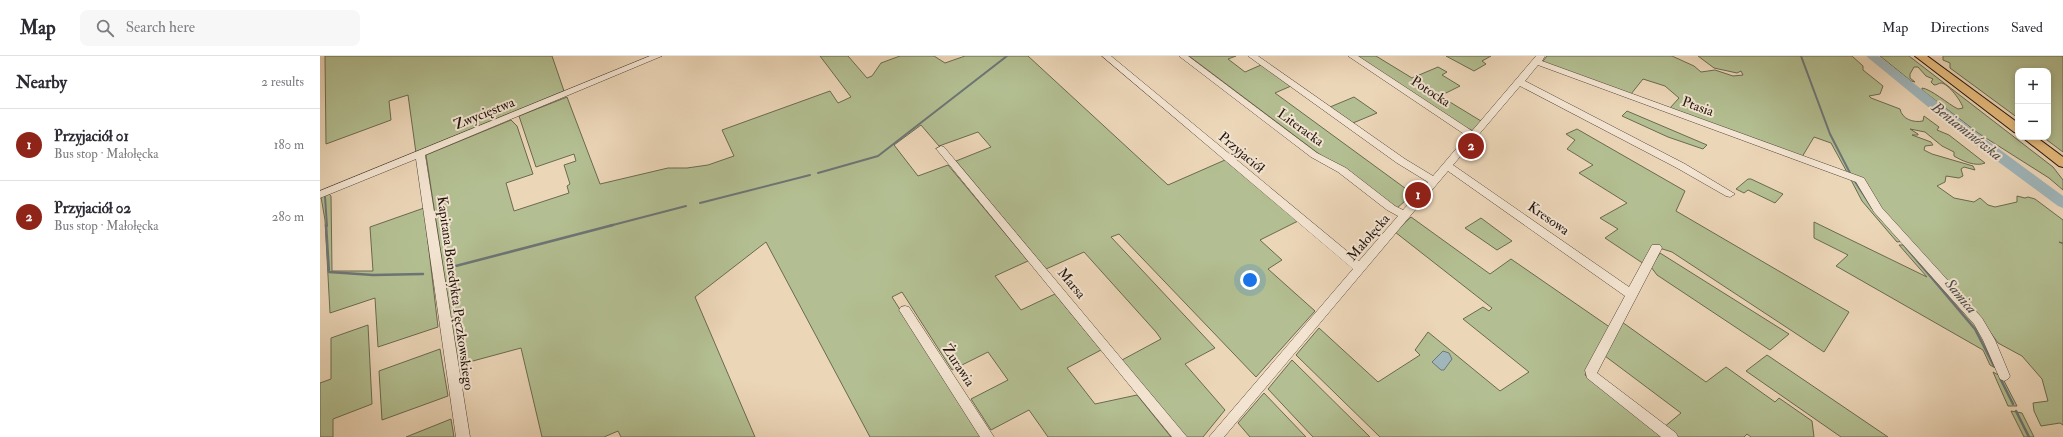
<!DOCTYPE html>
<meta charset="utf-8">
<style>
:root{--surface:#fff;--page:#f7f7f7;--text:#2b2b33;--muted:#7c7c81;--line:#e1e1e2;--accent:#8f2418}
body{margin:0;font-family:"IM FELL Double Pica",serif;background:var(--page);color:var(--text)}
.controls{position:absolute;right:12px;top:12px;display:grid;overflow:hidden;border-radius:8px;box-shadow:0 2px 6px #0003}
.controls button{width:36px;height:36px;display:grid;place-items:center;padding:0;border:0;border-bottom:1px solid var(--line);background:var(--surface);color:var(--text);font:20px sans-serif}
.you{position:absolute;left:930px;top:224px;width:14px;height:14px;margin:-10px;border:3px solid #fff;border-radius:50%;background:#1a73e8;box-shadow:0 0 0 6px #1a73e833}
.badge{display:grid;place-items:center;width:26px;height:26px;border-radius:50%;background:var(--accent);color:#fff;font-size:13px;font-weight:700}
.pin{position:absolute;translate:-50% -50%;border:2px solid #fff;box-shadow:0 1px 4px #0006}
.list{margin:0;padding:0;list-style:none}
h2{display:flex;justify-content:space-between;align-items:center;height:52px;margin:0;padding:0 16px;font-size:17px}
h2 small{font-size:13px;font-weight:400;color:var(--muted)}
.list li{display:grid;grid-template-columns:26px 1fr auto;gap:12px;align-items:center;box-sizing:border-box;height:72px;padding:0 16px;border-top:1px solid var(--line)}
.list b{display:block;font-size:15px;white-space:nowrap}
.list p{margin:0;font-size:13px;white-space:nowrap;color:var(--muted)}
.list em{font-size:13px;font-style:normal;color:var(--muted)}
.icon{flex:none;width:22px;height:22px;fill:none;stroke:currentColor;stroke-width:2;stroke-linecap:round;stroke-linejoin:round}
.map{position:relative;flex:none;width:1743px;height:381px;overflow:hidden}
header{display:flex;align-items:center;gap:24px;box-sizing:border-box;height:56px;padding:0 20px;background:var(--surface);border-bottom:1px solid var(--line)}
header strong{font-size:19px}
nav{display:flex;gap:22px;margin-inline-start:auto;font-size:14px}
.search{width:280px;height:36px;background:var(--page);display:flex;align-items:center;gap:10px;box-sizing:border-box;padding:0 14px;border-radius:8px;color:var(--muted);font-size:15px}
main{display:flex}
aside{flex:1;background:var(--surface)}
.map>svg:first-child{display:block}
.green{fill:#b3bf92;stroke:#6a6a50}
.water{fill:#9fb6bb;stroke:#6d7576}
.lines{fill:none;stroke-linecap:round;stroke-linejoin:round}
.stream-far1{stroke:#6d7576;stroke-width:2}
.stream{stroke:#6d7576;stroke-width:2.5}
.river{fill:#9fb6bb;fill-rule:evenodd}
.minor-casing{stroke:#544438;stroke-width:1}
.major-casing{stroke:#21140e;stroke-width:2}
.minor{fill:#f3e4d1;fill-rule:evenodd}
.major{fill:#e6bb7c;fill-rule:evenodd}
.labels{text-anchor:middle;stroke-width:4;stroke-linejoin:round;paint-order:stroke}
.street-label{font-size:14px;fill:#21140e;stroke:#f3e4d1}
.water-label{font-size:15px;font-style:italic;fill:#4d4d4b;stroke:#f3e4d1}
</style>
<header>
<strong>Map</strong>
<div class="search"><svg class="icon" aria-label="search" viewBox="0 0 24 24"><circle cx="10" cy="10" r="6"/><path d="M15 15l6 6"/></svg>Search here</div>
<nav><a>Map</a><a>Directions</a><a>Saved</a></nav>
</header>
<main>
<aside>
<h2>Nearby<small>2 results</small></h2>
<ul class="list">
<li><span class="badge">1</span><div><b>Przyjaciół 01</b><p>Bus stop · Małołęcka</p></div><em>180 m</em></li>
<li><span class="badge">2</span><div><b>Przyjaciół 02</b><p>Bus stop · Małołęcka</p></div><em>280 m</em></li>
</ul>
</aside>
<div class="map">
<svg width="1743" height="381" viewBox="0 0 1743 381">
<rect width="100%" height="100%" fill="#ecd6b8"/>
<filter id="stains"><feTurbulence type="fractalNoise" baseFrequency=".005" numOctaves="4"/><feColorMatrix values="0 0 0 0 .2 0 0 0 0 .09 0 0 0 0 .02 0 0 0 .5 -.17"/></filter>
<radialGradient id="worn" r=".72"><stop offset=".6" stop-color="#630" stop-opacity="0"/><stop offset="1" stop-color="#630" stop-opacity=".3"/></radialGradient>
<!-- green -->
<g class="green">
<path d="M5,0H232L244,35L96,97L88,39L69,45L71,64L6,88Z"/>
<path d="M500,0H528L547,22L552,20L561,7L580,0H614L625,7L645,0H708L848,129L905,104L978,165L940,184L962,204L948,213L995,255L936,321L799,178L791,181L895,292L865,308L905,354L883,381H866L802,304L841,283L836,276L764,196L726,213L636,105L671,91L658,76L619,90L601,69L574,89L598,120L628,109L708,205L675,220L701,254L735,238L781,294L747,312L775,348L817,339L851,381H728L709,354L671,374L651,343L688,324L668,296L632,314L582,236L572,241L661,381H550L446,186L375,241L435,381H301L298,375L284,381H222L201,292L138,309L106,99L191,64L197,70L213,118L186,127L194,155L249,137L247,130L250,128L244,109L256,105L254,98L216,111L199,60L247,41L280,128L348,112H367L388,109L414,100L402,74L510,35L518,47L531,41Z"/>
<path d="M869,0H916L908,3L925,16L941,9L971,30L955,37L1093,138L1077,152L1007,104Z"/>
<path d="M1034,0H1056L1092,22L1118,11L1127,16L1122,19L1140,30L1120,40L1161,65L1157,71L1153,75L1143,70Z"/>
<path d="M1126,0H1171L1162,5L1166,8L1154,15Z"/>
<path d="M1227,0H1352L1374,10L1381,16L1395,14L1413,20L1423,19L1421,15L1417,17L1394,12L1378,0H1532L1543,10V14L1563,30L1560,38L1549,40L1551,42L1580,53C1582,63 1593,67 1603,65L1604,60L1619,71L1617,74L1629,79L1665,107C1656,111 1642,105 1634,100V96L1622,90L1605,76L1590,73L1598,78V79H1592L1611,86L1613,89L1605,90L1604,94L1612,98L1653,110L1655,114L1644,111L1641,113L1643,120L1639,122L1626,120L1625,126L1617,130L1634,142L1654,146L1660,142L1668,149L1675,151L1697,146V140L1705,142L1708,141L1715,143L1743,164V187L1739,186L1743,188V369L1740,367L1721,370L1714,355L1713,347L1728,345L1722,323L1702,300L1678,287L1665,269L1553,144L1543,122L1528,118L1511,87L1494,81L1482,101L1350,52L1359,42L1345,30L1323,23L1311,38L1225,7L1223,5Z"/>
<path d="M1560,0H1589L1733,111L1743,124V134L1729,122L1658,77L1602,34V32C1611,33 1628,48 1638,53L1643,52C1642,46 1628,27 1621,27C1619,27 1617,29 1614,29L1611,26L1613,23L1606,20L1598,11H1594L1590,18V22L1595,26L1591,25Z"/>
<path d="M1623,0H1743V96L1723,81H1728V15H1698V62L1630,12V7L1623,4Z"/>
<path d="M1034,41L1057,57L1033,67L1010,51Z"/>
<path d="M1307,55L1387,89L1383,93L1348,81L1302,60Z"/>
<path d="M1257,73L1365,135L1356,155L1529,256L1504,296L1352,196L1333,190L1324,208L1285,182L1298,173L1280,162L1307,147L1259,117L1273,109L1247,93L1255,84L1246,78Z"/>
<path d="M1530,122L1536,124L1583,185L1577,186L1542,145Z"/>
<path d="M1428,123H1431L1463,138L1455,147L1428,134L1424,137L1416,133Z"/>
<path d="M9,138L11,140L12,215H53L50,171L104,152L118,271L58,291L55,242L10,257L5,164L1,141Z"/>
<path d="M1091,161L1170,218L1191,203L1291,272L1265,319L1347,381H1060L976,299L999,272L1058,326L1100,299L1095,294L1108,276L1180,335L1209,316L1143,263L1163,251L1169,255L1172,252L1075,176Z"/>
<path d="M1161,162L1192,185L1177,194L1145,172Z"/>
<path d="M1494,166L1607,221L1579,189H1586L1659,270L1679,314L1670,309L1663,294L1516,210L1528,199L1494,182Z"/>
<path d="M1340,197L1469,278L1450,294L1337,219L1331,211Z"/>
<path d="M1302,266L1386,326L1406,311L1455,346L1459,342L1492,365L1494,381H1431L1427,378L1424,381H1355L1343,372L1361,357L1285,300Z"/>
<path d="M48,269L52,348L13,363V381H0V327L11,323V282Z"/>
<path d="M120,293L128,340L62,364L59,315Z"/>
<path d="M1447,299L1568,381H1521L1426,315Z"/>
<path d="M972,304L1050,381H993L948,333Z"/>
<path d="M1673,316L1682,321L1697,350H1688Z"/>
<path d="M944,337L986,381H930L918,367Z"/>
<path d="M1691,355L1702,357L1714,381H1704Z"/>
<path d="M131,363L134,381H86Z"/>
</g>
<!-- water -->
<path class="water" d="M1123,295L1129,297L1132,303L1124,314H1121L1112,306Z"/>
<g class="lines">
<!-- stream-far1 -->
<g class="stream-far1">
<path d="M1481,0L1510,78L1531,119"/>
<path d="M498,117L558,100L687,0"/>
<path d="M1534,124L1552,152"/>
<path d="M5,141L7,170"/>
<path d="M380,147L490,119"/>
<path d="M289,170L366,150"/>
</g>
<!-- stream -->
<g class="stream">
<path d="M6,169L9,216L53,219L103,218"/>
<path d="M1584,189L1655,273L1674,310"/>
<path d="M128,212L293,169"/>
<path d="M1680,322L1693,348"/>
<path d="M1696,355L1709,381"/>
</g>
<!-- river -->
<path class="river" d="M1546,0H1559L1656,76L1743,140V152L1738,150L1646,82Z"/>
<defs>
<g id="minor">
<path d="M330,0H342L105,99L150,381H136L96,103L0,142V135Z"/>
<path d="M782,0H791L1039,205L1078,160L1067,154L1018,116L991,101L859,0H868L997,97L1026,112L1075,150L1083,154L1108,126L1077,107L928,0H938L1085,103L1113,120L1147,80L1028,0H1038L1152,75L1216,0H1225L1222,5L1544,122L1562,152L1662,262L1675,284L1690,320L1688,323L1684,325L1680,323L1663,284L1654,268L1554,156L1536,126L1218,9L1205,25L1365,108L1415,138L1410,141L1406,140L1357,112L1200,30L1133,109L1309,231L1332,189H1340L1342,192L1277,317L1356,377L1358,381H1341L1267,322L1265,314L1305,240L1128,115L904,381H889L1033,213Z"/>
<path d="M621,90L624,91L867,381H852L618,95L616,93Z"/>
<path d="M585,250L589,251L674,381H660L581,257L579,254L581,251Z"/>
</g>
<g id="major">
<path d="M1595,0H1607L1698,67V77L1694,76Z"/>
<path d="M1702,81H1716L1743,101V111L1739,110Z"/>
</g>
</defs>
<!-- minor casing -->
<use href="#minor" class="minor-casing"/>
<!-- major casing -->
<use href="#major" class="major-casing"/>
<!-- minor -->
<use href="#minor" class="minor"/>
<!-- major -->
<use href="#major" class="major"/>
</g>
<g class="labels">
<!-- street labels -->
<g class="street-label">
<text transform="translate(1111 35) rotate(33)" y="5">Potocka</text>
<text transform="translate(1378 50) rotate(20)" y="5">Ptasia</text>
<text transform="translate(164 57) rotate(-22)" y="5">Zwycięstwa</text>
<text transform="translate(981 71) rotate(36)" y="5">Literacka</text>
<text transform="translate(922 96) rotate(40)" y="5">Przyjaciół</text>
<text transform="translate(1229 162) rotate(35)" y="5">Kresowa</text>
<text transform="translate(1048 181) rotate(-49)" y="5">Małołęcka</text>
<text transform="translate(752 227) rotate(50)" y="5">Marsa</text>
<text transform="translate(136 237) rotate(82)" y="5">Kapitana Benedykta Pęczkowskiego</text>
<text transform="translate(639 309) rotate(57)" y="5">Żurawia</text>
</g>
<!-- water labels -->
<g class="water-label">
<text transform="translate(1647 75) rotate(38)" y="5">Beniaminówka</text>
<text transform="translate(1641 240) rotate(50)" y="5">Samica</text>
</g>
</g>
<rect width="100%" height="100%" filter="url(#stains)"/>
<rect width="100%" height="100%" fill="url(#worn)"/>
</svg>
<div class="controls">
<button>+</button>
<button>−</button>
</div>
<div class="you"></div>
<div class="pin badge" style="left:1098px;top:139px">1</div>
<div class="pin badge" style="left:1151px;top:90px">2</div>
</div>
</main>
